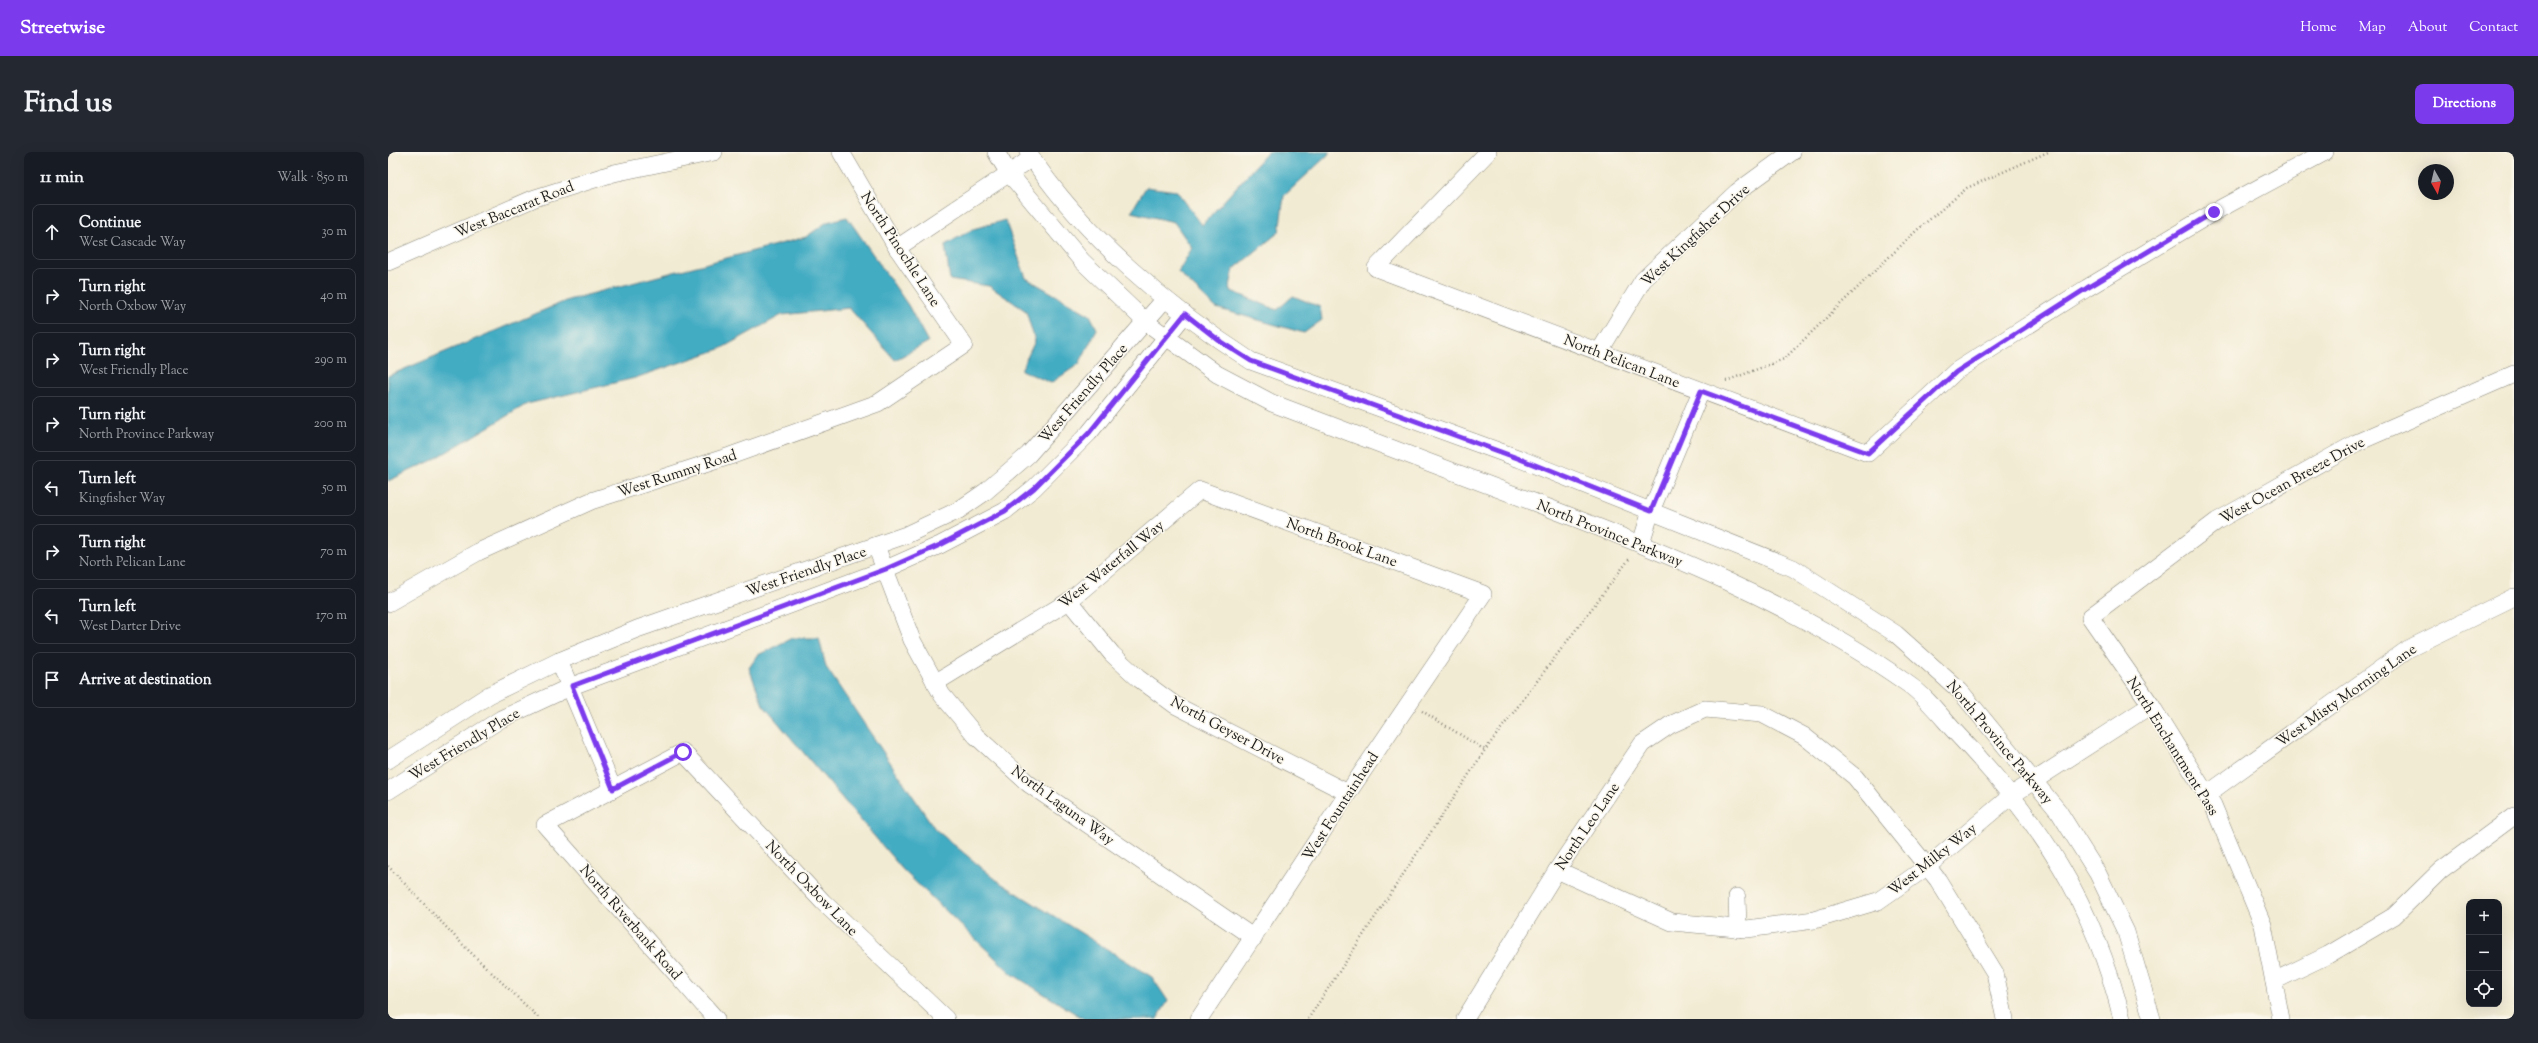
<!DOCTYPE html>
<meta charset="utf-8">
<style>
:root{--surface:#171b24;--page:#242831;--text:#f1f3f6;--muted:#9ea1a6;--line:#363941;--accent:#7c3aed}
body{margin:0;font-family:"Sorts Mill Goudy",serif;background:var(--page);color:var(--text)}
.controls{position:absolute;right:12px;bottom:12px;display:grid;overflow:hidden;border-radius:8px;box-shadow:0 4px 16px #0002}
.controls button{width:36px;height:36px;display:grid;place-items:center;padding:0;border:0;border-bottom:1px solid var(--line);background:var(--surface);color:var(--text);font:20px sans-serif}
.compass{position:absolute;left:2030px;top:12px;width:36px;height:36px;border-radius:50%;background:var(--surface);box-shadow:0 4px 16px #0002;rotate:172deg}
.stop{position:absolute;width:12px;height:12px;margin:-9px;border:3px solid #7c3aed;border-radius:50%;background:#fff}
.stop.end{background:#7c3aed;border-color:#fff;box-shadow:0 1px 4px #0008}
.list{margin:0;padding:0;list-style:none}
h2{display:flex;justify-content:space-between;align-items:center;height:52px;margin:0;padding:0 16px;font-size:17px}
h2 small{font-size:13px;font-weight:400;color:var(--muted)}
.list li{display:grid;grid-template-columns:26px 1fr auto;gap:12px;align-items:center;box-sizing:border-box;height:56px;margin:0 8px 8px;padding:0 8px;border:1px solid var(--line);border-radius:8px}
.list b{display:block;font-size:15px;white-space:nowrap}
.list p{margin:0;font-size:13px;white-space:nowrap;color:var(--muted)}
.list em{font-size:13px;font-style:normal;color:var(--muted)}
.icon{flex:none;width:22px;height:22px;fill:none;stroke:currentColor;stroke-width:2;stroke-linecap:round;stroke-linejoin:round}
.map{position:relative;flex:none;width:2126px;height:867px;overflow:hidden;border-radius:8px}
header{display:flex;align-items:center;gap:24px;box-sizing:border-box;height:56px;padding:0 20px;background:var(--accent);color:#fff}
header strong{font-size:19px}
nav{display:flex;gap:22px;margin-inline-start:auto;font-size:14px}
.intro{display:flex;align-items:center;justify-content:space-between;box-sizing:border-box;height:96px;padding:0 24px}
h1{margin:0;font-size:28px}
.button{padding:10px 18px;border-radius:8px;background:var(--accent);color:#fff;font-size:14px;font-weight:700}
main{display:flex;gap:24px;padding:0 24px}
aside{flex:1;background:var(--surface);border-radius:8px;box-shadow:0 4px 16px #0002}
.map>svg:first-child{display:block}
.water{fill:#43acc3;stroke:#306470}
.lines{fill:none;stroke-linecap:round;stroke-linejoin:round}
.minor-casing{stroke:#878478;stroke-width:18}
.path{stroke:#878478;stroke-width:2.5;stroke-dasharray:1 3;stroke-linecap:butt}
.minor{stroke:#fff;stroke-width:17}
.route{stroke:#7c3aed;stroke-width:5}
.labels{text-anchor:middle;stroke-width:3;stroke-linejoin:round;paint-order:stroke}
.street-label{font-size:15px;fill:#1c1c1c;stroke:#fbf7ec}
</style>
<header>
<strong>Streetwise</strong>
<nav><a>Home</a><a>Map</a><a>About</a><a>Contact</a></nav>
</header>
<div class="intro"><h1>Find us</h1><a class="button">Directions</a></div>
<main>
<aside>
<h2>11 min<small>Walk · 850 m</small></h2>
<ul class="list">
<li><svg class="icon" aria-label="ahead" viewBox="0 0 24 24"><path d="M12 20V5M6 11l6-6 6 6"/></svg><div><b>Continue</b><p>West Cascade Way</p></div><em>30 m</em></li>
<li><svg class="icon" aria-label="right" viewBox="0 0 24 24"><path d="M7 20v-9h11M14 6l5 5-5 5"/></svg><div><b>Turn right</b><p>North Oxbow Way</p></div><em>40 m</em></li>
<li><svg class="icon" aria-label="right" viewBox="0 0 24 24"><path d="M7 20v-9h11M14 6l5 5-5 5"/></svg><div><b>Turn right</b><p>West Friendly Place</p></div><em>290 m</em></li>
<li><svg class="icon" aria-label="right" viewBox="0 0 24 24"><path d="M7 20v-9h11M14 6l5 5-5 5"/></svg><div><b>Turn right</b><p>North Province Parkway</p></div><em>200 m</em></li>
<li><svg class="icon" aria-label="left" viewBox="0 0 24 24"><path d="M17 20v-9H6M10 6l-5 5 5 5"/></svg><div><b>Turn left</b><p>Kingfisher Way</p></div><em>50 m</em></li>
<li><svg class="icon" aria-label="right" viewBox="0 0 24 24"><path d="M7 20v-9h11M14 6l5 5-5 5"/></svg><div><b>Turn right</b><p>North Pelican Lane</p></div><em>70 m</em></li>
<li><svg class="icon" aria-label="left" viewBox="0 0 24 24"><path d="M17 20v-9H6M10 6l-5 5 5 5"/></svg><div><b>Turn left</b><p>West Darter Drive</p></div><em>170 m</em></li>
<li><svg class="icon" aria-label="arrive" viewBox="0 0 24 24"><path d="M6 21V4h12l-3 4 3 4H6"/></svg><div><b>Arrive at destination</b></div></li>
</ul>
</aside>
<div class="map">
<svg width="2126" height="867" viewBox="0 0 2126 867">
<rect width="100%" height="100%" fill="#fbf7ec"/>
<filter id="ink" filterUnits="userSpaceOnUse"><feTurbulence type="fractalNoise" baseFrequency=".025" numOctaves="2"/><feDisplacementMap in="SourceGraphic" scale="8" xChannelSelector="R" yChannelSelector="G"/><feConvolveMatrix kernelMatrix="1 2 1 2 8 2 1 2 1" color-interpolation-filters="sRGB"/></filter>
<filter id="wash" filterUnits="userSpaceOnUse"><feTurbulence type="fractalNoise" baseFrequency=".012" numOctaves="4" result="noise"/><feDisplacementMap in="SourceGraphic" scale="16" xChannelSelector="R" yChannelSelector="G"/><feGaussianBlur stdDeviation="0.9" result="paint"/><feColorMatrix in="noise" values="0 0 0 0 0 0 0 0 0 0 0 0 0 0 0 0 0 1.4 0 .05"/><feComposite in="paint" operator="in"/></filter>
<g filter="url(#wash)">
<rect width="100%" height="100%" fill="#f2ebd3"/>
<!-- water -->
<g class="water">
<path d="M880,0H943L896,44L891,80L846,117L841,138L889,158L905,144L932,155L934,168L916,181L828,156L790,120L804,96L786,70L743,60L758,35L789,39L814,73Z"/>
<path d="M459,65L520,153L540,190L507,208L461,156L394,163L332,197L247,226L139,252L45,308L0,329V224L180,148L418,85L439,70Z"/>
<path d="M617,68L638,126L702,163L709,177L691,212L663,231L633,218L647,189L638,159L601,134L562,128L557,93L585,77Z"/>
<path d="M404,486H431L438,515L547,677L611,730L764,825L780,849L769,867H696L624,822L515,718L375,553L361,516L370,503Z"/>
</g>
</g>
<g filter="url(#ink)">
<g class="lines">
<defs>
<g id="minor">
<path d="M608,0L620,20L694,109L758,170L829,222L884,251C972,285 1060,318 1148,351C1276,400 1408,452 1520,532C1539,545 1555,567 1570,583C1652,669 1706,751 1734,867"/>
<path d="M640,0C691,80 783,158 863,209L1132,307L1405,416L1508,482L1572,539L1671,660L1710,722L1738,780L1764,867"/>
<path d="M1100,0L988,116L1480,301L1568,219L1699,136L1826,60L1937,0"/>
<path d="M509,96L644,6"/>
<path d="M0,110L147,46L226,21L326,0"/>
<path d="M1211,200L1255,128L1349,40L1404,0"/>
<path d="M1253,391L1263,359L1313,239"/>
<path d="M488,394L524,488L554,543L588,584L641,632L866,786"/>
<path d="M681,449L724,502L750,526L787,553L960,641"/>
<path d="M0,451L90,400L203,349L342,304L490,251L576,193L509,96L453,0"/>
<path d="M171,509L225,637"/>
<path d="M547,531L681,449L812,338L1095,442L960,641L811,867"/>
<path d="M0,608L101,543L171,509L249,477L518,383L571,358L597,340L640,303L777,147"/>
<path d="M0,639L113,567L184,534L498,417L552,393L617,359L646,336L701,281L797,162"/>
<path d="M1818,643L2020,497L2126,445"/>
<path d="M1169,718L1284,770L1359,777L1426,768L1490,749L1540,714L1624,643L1763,553"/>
<path d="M1349,745L1350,777"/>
<path d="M1886,829L1940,803L2006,764L2053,718L2126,664"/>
<path d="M328,867L157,673L295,600L435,750L558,867"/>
<path d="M1077,867L1169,718L1254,592L1282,573L1317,557L1374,562L1416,584L1467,625L1550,728L1607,821L1617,867"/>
<path d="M1893,867L1875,773L1825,653L1763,553L1702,465L1829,369L1968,291L2126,222"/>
</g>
</defs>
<!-- minor casing -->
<use href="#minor" class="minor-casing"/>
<!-- path -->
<g class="path">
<path d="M1338,229L1396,207L1529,78L1579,36L1660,0"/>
<path d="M1034,559L1097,598"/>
<path d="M0,714L78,796L152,867"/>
<path d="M920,867L1097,598L1242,406"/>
</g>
<!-- minor -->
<use href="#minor" class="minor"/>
</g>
</g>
<g class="lines" filter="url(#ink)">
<!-- route -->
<path class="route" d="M295,600L225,637L184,534L498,417L552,393L617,359L646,336L701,281L797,162L833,190L863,209L1132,307L1263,359L1313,239L1480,301L1568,220L1699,136L1826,60"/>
</g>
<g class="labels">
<!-- street labels -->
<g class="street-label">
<text transform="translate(126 57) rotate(-22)" y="5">West Baccarat Road</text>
<text transform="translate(1307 83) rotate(-43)" y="5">West Kingfisher Drive</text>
<text transform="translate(513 97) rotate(57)" y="5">North Pinochle Lane</text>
<text transform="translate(1234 209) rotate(21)" y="5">North Pelican Lane</text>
<text transform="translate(695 241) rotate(-49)" y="5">West Friendly Place</text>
<text transform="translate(289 321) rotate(-18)" y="5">West Rummy Road</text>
<text transform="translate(1904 328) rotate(-29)" y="5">West Ocean Breeze Drive</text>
<text transform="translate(1222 381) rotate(22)" y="5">North Province Parkway</text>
<text transform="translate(954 390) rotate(20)" y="5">North Brook Lane</text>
<text transform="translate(723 412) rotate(-39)" y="5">West Waterfall Way</text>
<text transform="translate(418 419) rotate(-19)" y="5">West Friendly Place</text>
<text transform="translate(1958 543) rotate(-35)" y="5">West Misty Morning Lane</text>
<text transform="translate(840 578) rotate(28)" y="5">North Geyser Drive</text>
<text transform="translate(1612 590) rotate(50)" y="5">North Province Parkway</text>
<text transform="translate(76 592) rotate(-31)" y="5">West Friendly Place</text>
<text transform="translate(1785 594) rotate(58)" y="5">North Enchantment Pass</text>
<text transform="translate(675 653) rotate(36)" y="5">North Laguna Way</text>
<text transform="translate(952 654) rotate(-57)" y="5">West Fountainhead</text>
<text transform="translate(1199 674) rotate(-56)" y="5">North Leo Lane</text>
<text transform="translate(1544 707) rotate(-38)" y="5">West Milky Way</text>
<text transform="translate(424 736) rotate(46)" y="5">North Oxbow Lane</text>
<text transform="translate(243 770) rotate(49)" y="5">North Riverbank Road</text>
</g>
</g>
</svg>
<div class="controls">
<button>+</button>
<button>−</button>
<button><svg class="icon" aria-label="locate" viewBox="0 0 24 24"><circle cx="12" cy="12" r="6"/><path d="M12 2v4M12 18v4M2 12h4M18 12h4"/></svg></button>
</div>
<svg class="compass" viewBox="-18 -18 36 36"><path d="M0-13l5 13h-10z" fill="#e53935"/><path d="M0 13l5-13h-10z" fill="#9ea1a6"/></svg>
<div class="stop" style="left:295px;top:600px"></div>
<div class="stop end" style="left:1826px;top:60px"></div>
</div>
</main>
